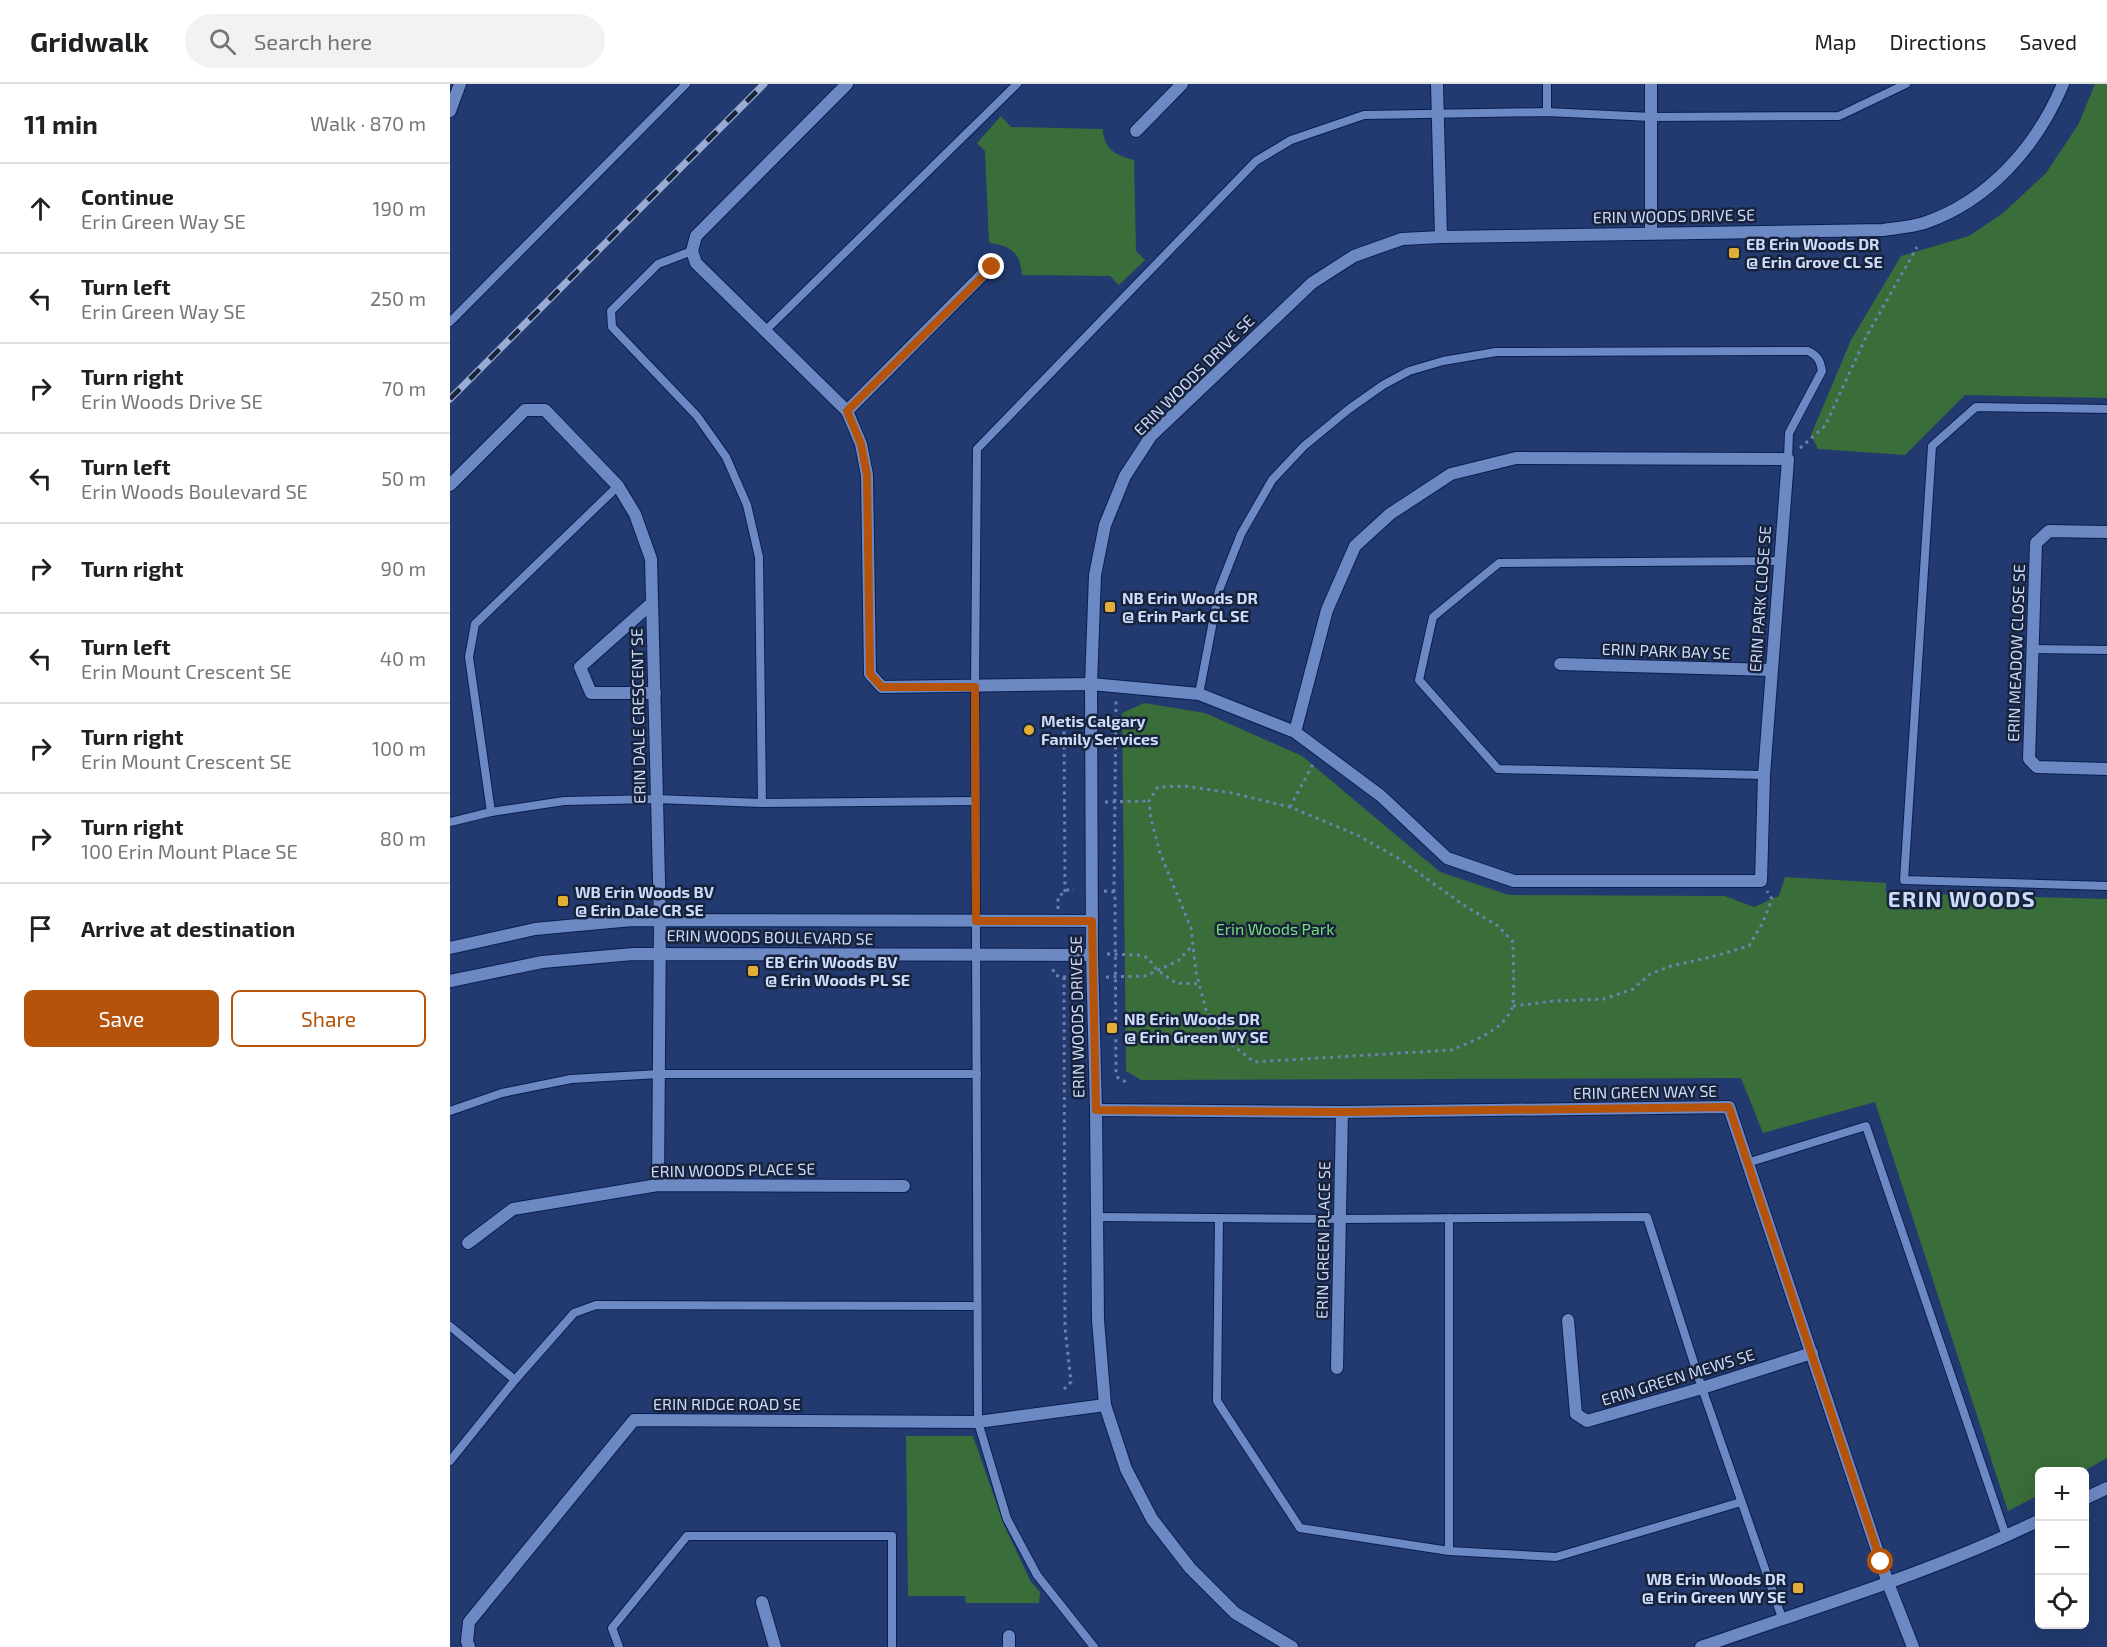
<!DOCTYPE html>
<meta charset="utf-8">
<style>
:root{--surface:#fff;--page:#f2f2f2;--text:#202124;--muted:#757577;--line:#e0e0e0;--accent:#b45309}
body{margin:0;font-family:"Exo 2",sans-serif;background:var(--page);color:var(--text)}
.controls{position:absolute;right:18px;bottom:18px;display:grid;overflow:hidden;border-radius:9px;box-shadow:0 6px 24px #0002}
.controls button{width:54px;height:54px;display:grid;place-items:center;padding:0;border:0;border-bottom:2px solid var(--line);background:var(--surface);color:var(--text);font:30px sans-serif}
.stop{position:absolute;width:18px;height:18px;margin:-14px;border:4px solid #b45309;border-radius:50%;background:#fff}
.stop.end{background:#b45309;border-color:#fff;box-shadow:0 2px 6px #0008}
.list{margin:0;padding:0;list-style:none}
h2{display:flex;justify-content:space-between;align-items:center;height:78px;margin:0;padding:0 24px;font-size:26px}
h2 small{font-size:20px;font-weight:400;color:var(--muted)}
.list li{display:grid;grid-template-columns:39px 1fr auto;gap:18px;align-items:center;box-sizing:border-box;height:90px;padding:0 24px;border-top:2px solid var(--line)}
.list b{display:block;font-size:22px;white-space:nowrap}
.list p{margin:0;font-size:20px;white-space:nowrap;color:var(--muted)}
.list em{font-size:20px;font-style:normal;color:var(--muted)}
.actions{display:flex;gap:12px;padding:18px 24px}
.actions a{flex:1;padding:14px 0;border:2px solid var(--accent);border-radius:9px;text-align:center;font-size:21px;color:var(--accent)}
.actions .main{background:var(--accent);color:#fff}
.icon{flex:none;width:33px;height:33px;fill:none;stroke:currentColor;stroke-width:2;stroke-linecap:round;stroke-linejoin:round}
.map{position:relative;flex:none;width:1657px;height:1563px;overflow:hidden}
header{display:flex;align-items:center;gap:36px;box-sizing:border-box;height:84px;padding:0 30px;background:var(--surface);border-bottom:2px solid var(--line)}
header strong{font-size:28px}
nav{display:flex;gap:33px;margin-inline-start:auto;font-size:21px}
.search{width:420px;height:54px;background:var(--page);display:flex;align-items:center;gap:15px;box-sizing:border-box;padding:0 21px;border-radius:33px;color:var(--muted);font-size:22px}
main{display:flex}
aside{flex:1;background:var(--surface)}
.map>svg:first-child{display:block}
.green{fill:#396d39}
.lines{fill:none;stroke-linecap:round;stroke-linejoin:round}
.service-casing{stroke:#0a1f51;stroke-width:10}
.minor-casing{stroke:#0a1f51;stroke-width:14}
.tertiary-casing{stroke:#0a1f51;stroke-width:14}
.path{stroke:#6c81ad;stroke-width:3;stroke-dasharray:3 4.5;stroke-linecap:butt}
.service{stroke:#6c89c4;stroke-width:8}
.minor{stroke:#6c89c4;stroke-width:12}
.tertiary{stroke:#6c89c4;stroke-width:12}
.rail-casing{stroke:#9aacd2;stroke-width:7}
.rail{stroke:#18233b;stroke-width:4.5;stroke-dasharray:14;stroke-linecap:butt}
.route{stroke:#b45309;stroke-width:8}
.poi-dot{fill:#e3ae35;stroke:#18233b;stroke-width:2}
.labels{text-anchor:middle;stroke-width:5;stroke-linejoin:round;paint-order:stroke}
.street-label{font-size:16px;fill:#ccdcfc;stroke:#18233b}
.poi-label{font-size:16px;font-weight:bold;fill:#ccdcfc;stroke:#18233b;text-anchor:start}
.park-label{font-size:16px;fill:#78dc78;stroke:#18233b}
.district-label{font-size:22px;font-weight:bold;letter-spacing:1.5px;fill:#ccdcfc;stroke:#18233b}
</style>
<header>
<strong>Gridwalk</strong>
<div class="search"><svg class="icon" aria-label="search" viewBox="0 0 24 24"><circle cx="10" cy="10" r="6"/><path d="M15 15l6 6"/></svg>Search here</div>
<nav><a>Map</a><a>Directions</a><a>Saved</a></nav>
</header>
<main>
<aside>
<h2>11 min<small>Walk · 870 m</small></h2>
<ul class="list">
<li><svg class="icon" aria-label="ahead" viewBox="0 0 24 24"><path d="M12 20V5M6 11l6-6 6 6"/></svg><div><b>Continue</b><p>Erin Green Way SE</p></div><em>190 m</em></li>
<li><svg class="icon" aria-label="left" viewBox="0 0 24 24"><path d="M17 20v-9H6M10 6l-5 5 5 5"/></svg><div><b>Turn left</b><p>Erin Green Way SE</p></div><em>250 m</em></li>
<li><svg class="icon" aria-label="right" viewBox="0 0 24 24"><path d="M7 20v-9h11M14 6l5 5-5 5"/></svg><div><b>Turn right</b><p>Erin Woods Drive SE</p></div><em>70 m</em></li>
<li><svg class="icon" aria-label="left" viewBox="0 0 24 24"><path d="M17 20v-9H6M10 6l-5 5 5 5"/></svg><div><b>Turn left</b><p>Erin Woods Boulevard SE</p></div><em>50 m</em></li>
<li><svg class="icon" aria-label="right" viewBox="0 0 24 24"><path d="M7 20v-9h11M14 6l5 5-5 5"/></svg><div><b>Turn right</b></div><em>90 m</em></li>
<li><svg class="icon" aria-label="left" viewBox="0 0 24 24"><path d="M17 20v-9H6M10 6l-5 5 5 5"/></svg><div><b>Turn left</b><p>Erin Mount Crescent SE</p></div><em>40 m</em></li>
<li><svg class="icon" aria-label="right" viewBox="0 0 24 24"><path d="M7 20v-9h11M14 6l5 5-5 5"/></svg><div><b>Turn right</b><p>Erin Mount Crescent SE</p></div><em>100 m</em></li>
<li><svg class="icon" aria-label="right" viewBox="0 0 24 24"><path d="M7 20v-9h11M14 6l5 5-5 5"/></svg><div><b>Turn right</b><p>100 Erin Mount Place SE</p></div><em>80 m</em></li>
<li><svg class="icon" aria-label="arrive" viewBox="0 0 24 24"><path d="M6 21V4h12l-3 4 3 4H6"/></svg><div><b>Arrive at destination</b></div></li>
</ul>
<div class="actions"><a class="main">Save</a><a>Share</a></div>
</aside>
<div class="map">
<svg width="1657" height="1563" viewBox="0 0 1657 1563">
<rect width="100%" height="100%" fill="#223a6f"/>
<!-- green -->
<g class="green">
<path d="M1645,0H1657V314L1515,311L1455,371L1368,365L1361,351L1401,256L1451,172L1519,152L1553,129L1596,89L1628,41Z"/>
<path d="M551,32L561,43L653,45C653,65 667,72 684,76L686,167L695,176L669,201L660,192L572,191C570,168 561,162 539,159L535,67L527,59Z"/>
<path d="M694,619L755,629L852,672L990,788L1059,811L1275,812L1304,823L1329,812L1335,793L1436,799V809L1657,815V1374L1634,1387L1590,1388L1589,1411L1558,1427L1425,1018L1313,1049L1291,994L691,996L676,987L672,629Z"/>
<path d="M456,1352H523L554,1441L581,1498L590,1508L589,1519H516L515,1512H458Z"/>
</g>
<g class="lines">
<defs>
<g id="service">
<path d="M1097,0V28"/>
<path d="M242,167L208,180L161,227L162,243L247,332L276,373L297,421L309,473L312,719"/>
<path d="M0,238L236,0"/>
<path d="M315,247L567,0"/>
<path d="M1657,325L1526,323L1482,362L1454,796L1657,802"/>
<path d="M1582,565L1657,566"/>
<path d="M749,610L769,506L791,450L822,396L854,362L899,325L933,301L959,287L993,277L1046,268L1358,267C1368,272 1370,276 1372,287L1339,349L1338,375"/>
<path d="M1314,691L1048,685L969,596L983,533L1049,479L1329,477"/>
<path d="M41,728L19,573L25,540L168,402"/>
<path d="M0,738L41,728L114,717L206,715L312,719L525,717"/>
<path d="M0,1027L52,1009L121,995L209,990H527"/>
<path d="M1297,1079L1416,1042L1556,1452"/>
<path d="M648,1133L890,1135L1197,1133L1252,1304L1332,1534"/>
<path d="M769,1134L767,1317L850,1444L999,1467L1106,1473L1291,1418"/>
<path d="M0,1242L65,1296"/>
<path d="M0,1377L65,1296L124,1229L146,1221L527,1222"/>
<path d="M999,1467V1134"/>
<path d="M169,1563L162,1544L237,1452H442V1563"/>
<path d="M644,1563L587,1491L557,1435L528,1338L525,603L527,365L806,77L841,56L914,31L1097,28L1201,33L1389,32L1456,0"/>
</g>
<g id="minor">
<path d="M397,0L246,152L242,167L246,179L397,327L411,360L417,391L420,590L432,603L641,600L749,610L845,648L877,526L905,462L940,430L1001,390L1066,374L1338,375L1314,691L1311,797H1064L997,774L931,712L845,648"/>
<path d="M987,0L991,153"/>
<path d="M0,27L10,0"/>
<path d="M686,47L732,0"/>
<path d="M1201,148V0"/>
<path d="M397,327L541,182"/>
<path d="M0,401L75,326H95L168,402L185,430L201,475L210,836L208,1101"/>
<path d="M1657,448L1599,447L1586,459L1579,675L1587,683L1657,685"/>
<path d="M202,519L130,583L141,609H205"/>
<path d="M1110,580L1321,586"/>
<path d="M646,1026L892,1028L1279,1023L1438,1499L1463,1563"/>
<path d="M18,1159L63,1125L208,1101L454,1102"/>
<path d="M1118,1236L1126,1330L1137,1337L1252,1304L1362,1269"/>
<path d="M887,1284L892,1028"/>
<path d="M312,1518L325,1563"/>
<path d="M559,1552V1563"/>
<path d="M19,1563L17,1557L19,1538L184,1336L528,1338L655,1321"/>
</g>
<g id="tertiary">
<path d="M0,864L85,845L182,836L642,837"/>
<path d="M0,897L92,878L183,870L642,871"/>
<path d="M1634,1415L1657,1404"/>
<path d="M842,1563L785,1529L740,1484L702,1435L676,1385L655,1321L648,1236L646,1026L642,871L641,600L645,491L655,441L675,392L701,352L862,199L904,172L952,155L991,153L1433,146C1446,144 1461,143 1474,139C1539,117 1587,62 1613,0"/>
<path d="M1251,1563C1365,1523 1481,1489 1590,1436"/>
</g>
</defs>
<!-- service casing -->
<use href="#service" class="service-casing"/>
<!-- minor casing -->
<use href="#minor" class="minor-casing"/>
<!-- tertiary casing -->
<use href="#tertiary" class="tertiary-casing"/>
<!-- path -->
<g class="path">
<path d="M1350,364L1375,342L1416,253L1467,163"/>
<path d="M735,702L782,709L840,723L907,751L948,774L1012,820L1048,842L1063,858C1063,871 1065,914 1062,924C1053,947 1023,957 1001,966L804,978L780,959L756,926L746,888L741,844L710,769L701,735L699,717L708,703Z"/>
<path d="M655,718L699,717"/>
<path d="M840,723L863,680"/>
<path d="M654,807L664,808L665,811L666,991L669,995L679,999"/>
<path d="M615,808L614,636H624"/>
<path d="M664,808L666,614"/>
<path d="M608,825V813L617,806H624"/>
<path d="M657,870L688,871L698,874L707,886L726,899L749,900"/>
<path d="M603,885L604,890L610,893H623"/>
<path d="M614,893L615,1244L621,1298L614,1305"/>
<path d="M656,893L695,892L728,877L743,861"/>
<path d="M1063,922L1104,917L1154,915L1183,905L1200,890L1221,882L1261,873L1299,862L1313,838L1322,815L1317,807"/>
</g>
<!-- service -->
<use href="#service" class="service"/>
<!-- minor -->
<use href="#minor" class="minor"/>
<!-- tertiary -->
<use href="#tertiary" class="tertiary"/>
<defs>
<path id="rail" d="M0,315L314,0"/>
</defs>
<!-- rail casing -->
<use href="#rail" class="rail-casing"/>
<!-- rail -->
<use href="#rail" class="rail"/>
</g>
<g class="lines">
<!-- route -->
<path class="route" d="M542,183L397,327L411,360L417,391L420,590L432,603H525L526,837H642L646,1026L892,1028L1279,1023L1431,1478"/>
</g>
<!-- markers -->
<g class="poi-dot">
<rect x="1278" y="163" width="12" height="12" rx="3"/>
<rect x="654" y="517" width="12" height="12" rx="3"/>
<circle cx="579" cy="646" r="6"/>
<rect x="107" y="811" width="12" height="12" rx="3"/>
<rect x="297" y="881" width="12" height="12" rx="3"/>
<rect x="656" y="938" width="12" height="12" rx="3"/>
<rect x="1342" y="1498" width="12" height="12" rx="3"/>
</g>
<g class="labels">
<!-- street labels -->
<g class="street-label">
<text transform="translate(1224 132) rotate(-1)" y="6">ERIN WOODS DRIVE SE</text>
<text transform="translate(744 291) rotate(-45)" y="6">ERIN WOODS DRIVE SE</text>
<text transform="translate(1310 515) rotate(-86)" y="6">ERIN PARK CLOSE SE</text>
<text transform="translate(1216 567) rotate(2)" y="6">ERIN PARK BAY SE</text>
<text transform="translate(1566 569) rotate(-88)" y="6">ERIN MEADOW CLOSE SE</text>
<text transform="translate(188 632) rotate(-91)" y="6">ERIN DALE CRESCENT SE</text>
<text transform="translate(320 853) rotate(1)" y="6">ERIN WOODS BOULEVARD SE</text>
<text transform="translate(627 933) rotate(-91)" y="6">ERIN WOODS DRIVE SE</text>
<text transform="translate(1195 1008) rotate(-1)" y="6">ERIN GREEN WAY SE</text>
<text transform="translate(283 1086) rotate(-1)" y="6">ERIN WOODS PLACE SE</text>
<text transform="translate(873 1156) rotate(-89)" y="6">ERIN GREEN PLACE SE</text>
<text transform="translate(1228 1293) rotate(-17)" y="6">ERIN GREEN MEWS SE</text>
<text x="277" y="1326">ERIN RIDGE ROAD SE</text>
</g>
<!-- poi labels -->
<g class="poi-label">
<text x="1296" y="166">EB Erin Woods DR<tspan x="1296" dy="18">@ Erin Grove CL SE</tspan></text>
<text x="672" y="520">NB Erin Woods DR<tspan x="672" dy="18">@ Erin Park CL SE</tspan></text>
<text x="591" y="643">Metis Calgary<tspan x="591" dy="18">Family Services</tspan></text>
<text x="125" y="814">WB Erin Woods BV<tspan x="125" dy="18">@ Erin Dale CR SE</tspan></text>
<text x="315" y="884">EB Erin Woods BV<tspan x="315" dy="18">@ Erin Woods PL SE</tspan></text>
<text x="674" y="941">NB Erin Woods DR<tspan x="674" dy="18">@ Erin Green WY SE</tspan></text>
<text x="1336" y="1501" text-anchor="end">WB Erin Woods DR<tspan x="1336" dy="18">@ Erin Green WY SE</tspan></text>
</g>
<!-- park labels -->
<g class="park-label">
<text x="825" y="851">Erin Woods Park</text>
</g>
<!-- district labels -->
<g class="district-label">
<text x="1512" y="823">ERIN WOODS</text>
</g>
</g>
</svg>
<div class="controls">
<button>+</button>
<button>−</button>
<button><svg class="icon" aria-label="locate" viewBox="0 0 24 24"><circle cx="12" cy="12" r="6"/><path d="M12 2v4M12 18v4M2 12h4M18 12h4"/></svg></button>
</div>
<div class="stop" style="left:1431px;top:1478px"></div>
<div class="stop end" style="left:542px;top:183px"></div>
</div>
</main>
